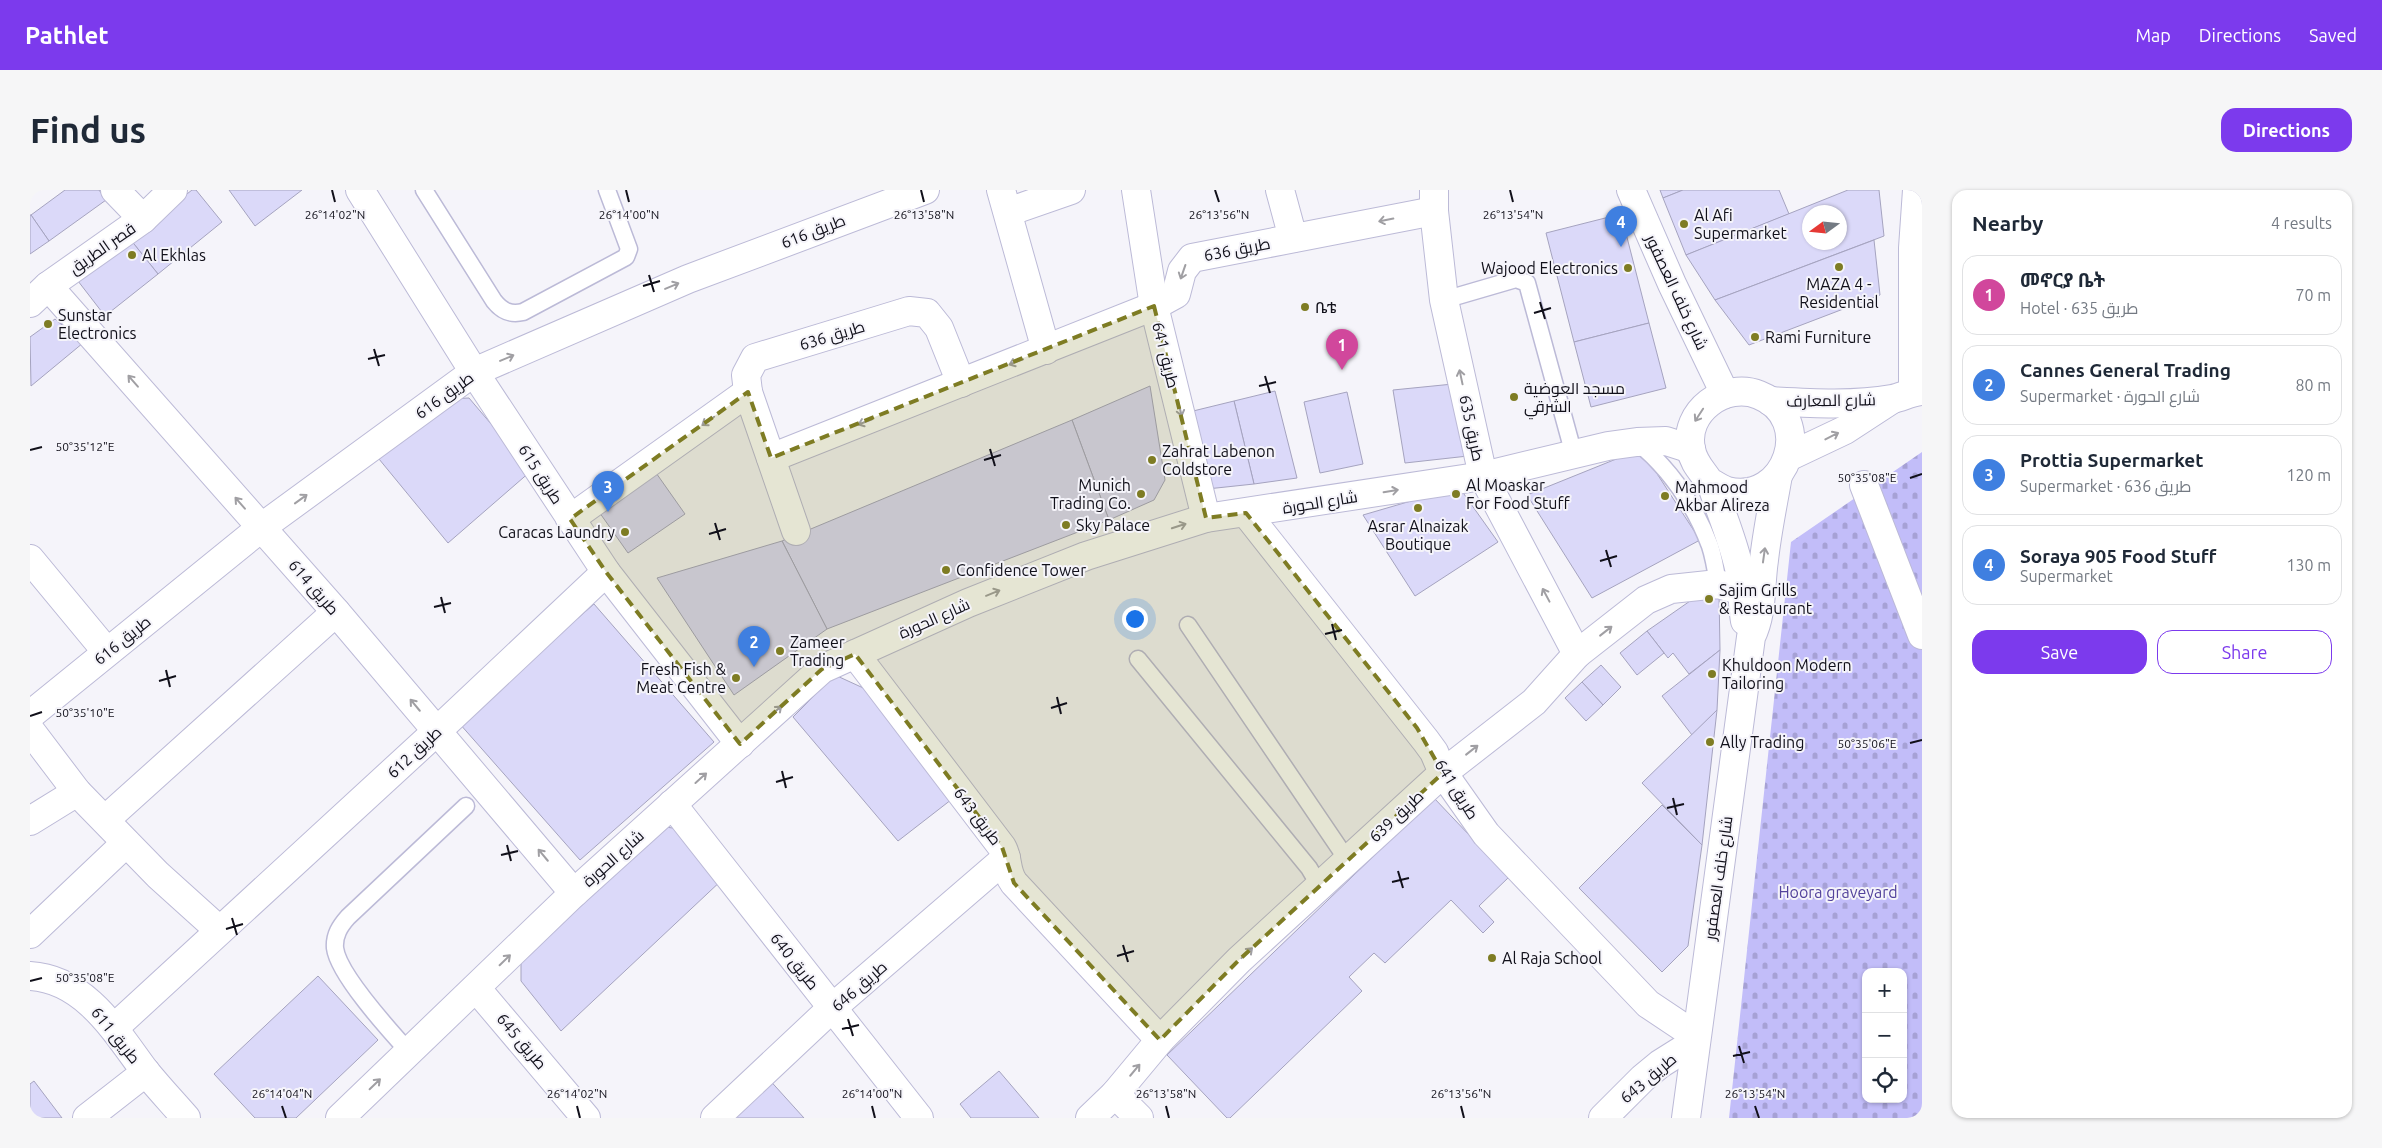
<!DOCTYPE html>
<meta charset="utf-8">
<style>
:root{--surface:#fff;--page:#f6f6f7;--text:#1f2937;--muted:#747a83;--line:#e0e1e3;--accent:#7c3aed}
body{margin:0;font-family:Ubuntu,Cairo,"Noto Sans Ethiopic",sans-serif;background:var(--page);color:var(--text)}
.controls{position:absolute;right:15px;bottom:15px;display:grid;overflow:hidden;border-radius:10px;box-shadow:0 1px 4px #0004}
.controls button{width:45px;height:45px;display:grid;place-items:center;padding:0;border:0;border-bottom:1px solid var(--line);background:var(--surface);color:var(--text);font:25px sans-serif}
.compass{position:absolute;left:1772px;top:15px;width:45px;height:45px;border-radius:50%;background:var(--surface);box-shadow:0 1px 4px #0004;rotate:255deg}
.you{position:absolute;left:1104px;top:428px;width:18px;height:18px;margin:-12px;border:4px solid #fff;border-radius:50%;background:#1a73e8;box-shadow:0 0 0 8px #1a73e833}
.badge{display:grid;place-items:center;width:32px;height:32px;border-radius:50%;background:var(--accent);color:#fff;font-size:16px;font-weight:700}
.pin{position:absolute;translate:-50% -41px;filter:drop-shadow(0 1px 2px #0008)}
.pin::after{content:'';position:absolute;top:26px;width:18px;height:15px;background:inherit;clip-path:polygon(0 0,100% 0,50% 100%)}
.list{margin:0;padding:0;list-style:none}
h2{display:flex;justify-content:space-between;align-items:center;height:65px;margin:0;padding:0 20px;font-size:21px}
h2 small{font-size:16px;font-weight:400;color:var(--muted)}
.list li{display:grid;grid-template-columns:32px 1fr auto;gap:15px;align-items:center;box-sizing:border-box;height:80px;margin:0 10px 10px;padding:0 10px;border:1px solid var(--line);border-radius:15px}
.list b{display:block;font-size:19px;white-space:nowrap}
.list p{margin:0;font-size:16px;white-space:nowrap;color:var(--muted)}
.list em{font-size:16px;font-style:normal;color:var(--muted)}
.actions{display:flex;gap:10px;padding:15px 20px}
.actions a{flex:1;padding:11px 0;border:1px solid var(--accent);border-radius:15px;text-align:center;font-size:18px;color:var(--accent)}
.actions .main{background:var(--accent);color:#fff}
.icon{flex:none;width:28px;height:28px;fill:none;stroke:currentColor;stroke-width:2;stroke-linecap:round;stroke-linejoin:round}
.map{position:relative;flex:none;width:1892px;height:928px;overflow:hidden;border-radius:15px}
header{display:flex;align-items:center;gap:30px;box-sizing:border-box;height:70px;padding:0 25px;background:var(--accent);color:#fff}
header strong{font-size:24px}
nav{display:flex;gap:28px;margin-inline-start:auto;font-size:18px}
.intro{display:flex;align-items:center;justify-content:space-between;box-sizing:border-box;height:120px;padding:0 30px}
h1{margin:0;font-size:35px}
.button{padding:12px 22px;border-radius:15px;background:var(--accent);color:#fff;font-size:18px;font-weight:700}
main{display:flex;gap:30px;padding:0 30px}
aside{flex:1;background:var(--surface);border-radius:15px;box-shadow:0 1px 4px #0004}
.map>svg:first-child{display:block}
.cemetery{fill:url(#cemetery-stones);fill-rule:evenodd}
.building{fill:#dbd9f9;stroke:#a5a3bf;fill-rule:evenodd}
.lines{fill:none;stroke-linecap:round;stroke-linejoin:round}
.service-casing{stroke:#bcbad7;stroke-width:19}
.minor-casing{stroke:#bcbad7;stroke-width:30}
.tertiary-casing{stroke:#bcbad7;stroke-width:30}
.service{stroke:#fff;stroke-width:16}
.minor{stroke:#fff;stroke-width:28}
.tertiary{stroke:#fff;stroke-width:28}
.oneway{stroke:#a09fa3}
.marked{fill:#7e7c23;fill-opacity:0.2;stroke:#7e7c23;stroke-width:4;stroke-dasharray:10 6;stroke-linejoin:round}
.ticks{fill:none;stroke:#11101a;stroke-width:2}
.poi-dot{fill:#7e7c23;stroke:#f5f4fa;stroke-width:2}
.labels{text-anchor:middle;stroke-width:4;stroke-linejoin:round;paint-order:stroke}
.poi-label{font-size:16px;fill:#11101a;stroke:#f5f4fa;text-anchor:start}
.street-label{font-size:16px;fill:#11101a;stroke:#f5f4fa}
.park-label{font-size:16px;fill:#53439c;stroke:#f5f4fa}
.ticks-label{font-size:12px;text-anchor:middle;fill:#11101a;stroke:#f5f4fa;stroke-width:4;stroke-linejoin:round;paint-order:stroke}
</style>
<header>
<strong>Pathlet</strong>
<nav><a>Map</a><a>Directions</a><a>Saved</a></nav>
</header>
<div class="intro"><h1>Find us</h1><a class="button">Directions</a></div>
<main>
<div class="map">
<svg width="1892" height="928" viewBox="0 0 1892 928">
<defs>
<pattern id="cemetery-stones" width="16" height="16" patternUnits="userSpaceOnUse" patternTransform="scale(1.25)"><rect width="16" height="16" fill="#c2bdf9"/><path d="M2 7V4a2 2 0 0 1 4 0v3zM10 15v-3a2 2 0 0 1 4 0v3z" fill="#a6a1d5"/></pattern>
</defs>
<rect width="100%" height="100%" fill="#f5f4fa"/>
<!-- cemetery -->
<path class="cemetery" d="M1892,262V928H1699L1761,352ZM1836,782H1873V909H1836Z"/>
<!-- building -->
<g class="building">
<path d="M35,0H69L76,10L19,51L1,25Z"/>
<path d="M162,0H166L192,32L128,84L100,49Z"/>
<path d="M199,0H272L225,36Z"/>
<path d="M1630,0H1653L1633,8Z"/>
<path d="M1653,0H1749L1759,24L1656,65L1633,8Z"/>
<path d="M1818,0H1849L1854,46L1685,110L1656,65ZM1780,22H1810V52H1780Z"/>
<path d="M1591,24L1619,133L1544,152L1516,43Z"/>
<path d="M1,25L19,51L0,64V25Z"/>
<path d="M100,49L128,84L75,126L48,91Z"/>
<path d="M1844,50L1850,105L1719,155L1685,110Z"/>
<path d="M25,129L53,153L1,196L0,147Z"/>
<path d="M1619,133L1636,198L1561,217L1544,152Z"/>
<path d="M1423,194L1438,266L1375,273L1363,200Z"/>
<path d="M1120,196L1135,290L1124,310L1079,330L1042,230Z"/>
<path d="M1245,201L1267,288L1224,294L1204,211Z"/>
<path d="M1317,202L1333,274L1290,283L1274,212Z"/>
<path d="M439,208L501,281L418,353L349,269L416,209Z"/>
<path d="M1204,211L1224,294L1177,299L1159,222Z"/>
<path d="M1042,230L1079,330L797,439L752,351Z"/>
<path d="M1611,259L1670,350L1562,408L1497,305Z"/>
<path d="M624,280L655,324L598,363L567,319Z"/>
<path d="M1429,297L1468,352L1385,406L1333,325Z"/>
<path d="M752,351L797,439L704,505L627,388Z"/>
<path d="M1683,395L1689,403L1690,460L1659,484L1643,463L1638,468L1617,441Z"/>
<path d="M564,414L684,552L550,670L429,533Z"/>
<path d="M1617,441L1634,463L1607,485L1590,463Z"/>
<path d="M1690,460L1687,520L1662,545L1632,506Z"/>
<path d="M1571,475L1591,497L1573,515L1552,492Z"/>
<path d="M805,485L842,502L926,606L868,651L763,527Z"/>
<path d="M1552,492L1573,515L1556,531L1535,508Z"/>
<path d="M1687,520L1672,655L1612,593Z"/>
<path d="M1404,608L1479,687L1449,716L1464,732L1453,743L1421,710L1355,773L1344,763L1319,787L1332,801L1200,928H1197L1137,865Z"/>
<path d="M1632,615L1672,655L1658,756L1632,782L1549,698Z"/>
<path d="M629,636L656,640L694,688L531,841L491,791V771Z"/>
<path d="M288,786L348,850L266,928H225L184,884Z"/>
<path d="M969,881L1009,928H941L930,914Z"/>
<path d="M736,886L774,928H689Z"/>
<path d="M4,891L32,928H0V894Z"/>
</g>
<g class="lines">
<defs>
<g id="service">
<path d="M394,0L464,111C472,121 480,125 493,122L596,67L599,59L577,0"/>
<path d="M1414,110L1486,89L1497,93L1544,265"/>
<path d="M1607,252C1640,279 1665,316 1680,356C1684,368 1686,381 1688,394"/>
<path d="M1158,435L1318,671"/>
<path d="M1108,469L1279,678L1289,695"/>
<path d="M379,862C360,841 308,784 305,758C304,745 310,736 318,727L436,616"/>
</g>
<g id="minor">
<path d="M85,0L113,29"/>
<path d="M330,0L444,182L576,382L710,554"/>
<path d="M971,0L1016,160"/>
<path d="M1106,0L1124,116L1176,328"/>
<path d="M1250,0L1263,48"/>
<path d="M1404,0V21L1414,110L1453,286L1547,464"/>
<path d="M978,22L1041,0"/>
<path d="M18,96L306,422L544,703"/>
<path d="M1883,202V58L1887,0"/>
<path d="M741,268L1124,116L1146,104L1152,81L1162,68L1404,21"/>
<path d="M1834,295L1892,445"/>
<path d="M1216,323L1396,551L1404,562L1413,583L1456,644L1618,814L1666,846"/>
<path d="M540,329L718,202"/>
<path d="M766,341L718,202L716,185L725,168L879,121L897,123L909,138L931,193"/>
<path d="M0,369L77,462"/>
<path d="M825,464L972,657C979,669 975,681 984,693L1130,850"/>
<path d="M0,525L232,337L444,182L658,89L895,0"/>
<path d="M0,540L47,602L128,685L189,740"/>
<path d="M642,614L889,928"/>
<path d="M75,630L306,422"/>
<path d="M0,631L47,602"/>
<path d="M0,744L96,653"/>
<path d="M0,786C55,789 86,842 115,881C128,897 142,912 156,928"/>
<path d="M446,798L556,928"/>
<path d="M84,838L407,541L576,382"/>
<path d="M1085,904L1109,928"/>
<path d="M57,928L116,882"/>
<path d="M685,928L802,818L976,668"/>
<path d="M1060,928L1085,904L1130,850L1209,770L1413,583L1504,512L1547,464L1616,410L1641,399L1688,394L1713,401"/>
<path d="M1573,928L1613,888L1630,874L1665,852"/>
</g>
<g id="tertiary">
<path d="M1601,0L1642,94L1695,204"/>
<path d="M0,113L18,96L113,29L143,0"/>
<path d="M1740,211C1777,213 1825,216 1862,209C1872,207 1881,202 1892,201"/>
<path d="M1758,267L1815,240L1861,210"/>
<path d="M1680,292C1685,295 1691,299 1697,301C1757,316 1787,228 1729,205C1695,191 1653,222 1661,259C1664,277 1677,284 1683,299C1692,325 1703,351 1709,378C1713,396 1712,414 1715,431"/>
<path d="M310,928L544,703L792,479L938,413L1056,366L1176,328L1453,286L1578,256L1607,252L1636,251L1661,259"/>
<path d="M1656,928L1721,447C1733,423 1730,396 1734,370C1737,342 1743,314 1748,285"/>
</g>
</defs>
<!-- service casing -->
<use href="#service" class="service-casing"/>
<!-- minor casing -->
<use href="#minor" class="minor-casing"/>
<!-- tertiary casing -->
<use href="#tertiary" class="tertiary-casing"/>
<!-- service -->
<use href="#service" class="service"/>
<!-- minor -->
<use href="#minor" class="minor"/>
<!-- tertiary -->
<use href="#tertiary" class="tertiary"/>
</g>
<!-- one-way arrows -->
<defs><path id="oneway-shaft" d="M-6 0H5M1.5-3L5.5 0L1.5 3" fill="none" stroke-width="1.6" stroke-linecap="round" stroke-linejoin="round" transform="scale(1.25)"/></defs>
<g class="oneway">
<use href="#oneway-shaft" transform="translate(1356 30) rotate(169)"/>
<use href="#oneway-shaft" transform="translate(1153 82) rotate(109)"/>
<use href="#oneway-shaft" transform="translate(642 96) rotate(-23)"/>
<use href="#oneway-shaft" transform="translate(477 168) rotate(-23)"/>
<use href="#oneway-shaft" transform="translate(986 172) rotate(159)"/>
<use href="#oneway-shaft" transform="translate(1431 187) rotate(-102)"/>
<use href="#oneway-shaft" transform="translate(103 191) rotate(-131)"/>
<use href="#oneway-shaft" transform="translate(1150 219) rotate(76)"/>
<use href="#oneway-shaft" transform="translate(1669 225) rotate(123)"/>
<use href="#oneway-shaft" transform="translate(678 231) rotate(145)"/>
<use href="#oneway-shaft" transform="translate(835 232) rotate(159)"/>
<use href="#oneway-shaft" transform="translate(1802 246) rotate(-27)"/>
<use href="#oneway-shaft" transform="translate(1361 301) rotate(-9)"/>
<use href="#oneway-shaft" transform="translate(271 309) rotate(-36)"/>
<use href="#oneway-shaft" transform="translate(210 313) rotate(-131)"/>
<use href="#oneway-shaft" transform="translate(1149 336) rotate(-18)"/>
<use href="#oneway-shaft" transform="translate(1734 365) rotate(-82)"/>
<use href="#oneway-shaft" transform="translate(963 403) rotate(-22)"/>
<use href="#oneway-shaft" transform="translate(1516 405) rotate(-118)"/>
<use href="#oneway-shaft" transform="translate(1576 441) rotate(-38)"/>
<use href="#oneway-shaft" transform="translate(385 515) rotate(-130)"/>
<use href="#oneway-shaft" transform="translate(746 521) rotate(-42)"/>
<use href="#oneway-shaft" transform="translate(1442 560) rotate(-38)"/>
<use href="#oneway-shaft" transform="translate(671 588) rotate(-42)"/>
<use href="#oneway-shaft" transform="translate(513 665) rotate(-130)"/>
<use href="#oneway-shaft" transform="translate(1217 763) rotate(-43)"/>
<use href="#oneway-shaft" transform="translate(475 770) rotate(-44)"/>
<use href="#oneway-shaft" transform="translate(1105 880) rotate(-50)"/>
<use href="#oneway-shaft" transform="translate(345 894) rotate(-44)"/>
</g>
<!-- marked area -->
<path class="marked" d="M1124,116L1176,328L1216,323L1387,538L1413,583L1209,770L1130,850L984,693L972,657L825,464L792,479L710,554L576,382L540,329L718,202L741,268Z"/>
<!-- ticks -->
<path class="ticks" d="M302,0L305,12M596,0L599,12M891,0L894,12M1185,0L1189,12M1480,0L1483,12M619,85L624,102M613,96L630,91M1510,112L1515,129M1504,123L1521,118M344,159L349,176M338,169L355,165M1235,186L1240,203M1229,196L1246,192M960,259L965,276M0,260L12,257M954,270L971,265M1880,288L1892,284M685,333L690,350M679,344L696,339M1576,360L1581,377M1570,371L1587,366M411,407L415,423M404,417L421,413M1302,434L1306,450M1295,444L1312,440M136,480L140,497M129,491L146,486M1027,507L1031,524M1021,518L1037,513M0,526L12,522M1880,553L1892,550M752,581L756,598M746,592L763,587M1643,608L1647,625M1637,618L1654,614M477,655L481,671M471,665L488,661M1368,681L1373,698M1362,692L1379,688M202,728L207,745M196,739L213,734M1093,755L1098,772M1087,766L1104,761M0,791L12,788M818,829L823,846M812,839L829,835M1709,856L1714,873M1703,866L1720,862M252,916L256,928M547,916L550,928M842,916L845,928M1136,916L1139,928M1431,916L1434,928M1725,916L1729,928"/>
<!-- markers -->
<g class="poi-dot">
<circle cx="1654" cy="34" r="5"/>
<circle cx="102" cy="65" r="5"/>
<circle cx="1809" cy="77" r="5"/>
<circle cx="1598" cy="78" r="5"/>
<circle cx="1275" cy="117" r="5"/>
<circle cx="18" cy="134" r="5"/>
<circle cx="1725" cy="147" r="5"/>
<circle cx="1484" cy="207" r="5"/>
<circle cx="1122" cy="270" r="5"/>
<circle cx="1111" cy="304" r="5"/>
<circle cx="1426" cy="304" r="5"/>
<circle cx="1635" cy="306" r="5"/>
<circle cx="1388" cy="318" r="5"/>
<circle cx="1036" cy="335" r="5"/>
<circle cx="595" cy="342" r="5"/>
<circle cx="916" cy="380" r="5"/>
<circle cx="1679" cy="409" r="5"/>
<circle cx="750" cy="461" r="5"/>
<circle cx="1682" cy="484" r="5"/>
<circle cx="706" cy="488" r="5"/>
<circle cx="1680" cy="552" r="5"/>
<circle cx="1462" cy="768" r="5"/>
</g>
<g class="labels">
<!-- poi labels -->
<g class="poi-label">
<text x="1664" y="31">Al Afi<tspan x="1664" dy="18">Supermarket</tspan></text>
<text x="112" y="71">Al Ekhlas</text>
<text x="1588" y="84" text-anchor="end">Wajood Electronics</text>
<text x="1809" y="100" text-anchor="middle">MAZA 4 -<tspan x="1809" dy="18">Residential</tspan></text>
<text x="1285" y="123">ቤቴ</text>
<text x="28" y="131">Sunstar<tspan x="28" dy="18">Electronics</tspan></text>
<text x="1735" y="153">Rami Furniture</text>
<text x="1494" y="204">مسجد العوضية<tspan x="1494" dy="18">الشرقي</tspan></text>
<text x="1132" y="267">Zahrat Labenon<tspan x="1132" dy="18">Coldstore</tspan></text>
<text x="1101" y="301" text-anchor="end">Munich<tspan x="1101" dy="18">Trading Co.</tspan></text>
<text x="1436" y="301">Al Moaskar<tspan x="1436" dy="18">For Food Stuff</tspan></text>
<text x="1645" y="303">Mahmood<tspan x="1645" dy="18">Akbar Alireza</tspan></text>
<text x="1046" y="341">Sky Palace</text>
<text x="1388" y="342" text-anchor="middle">Asrar Alnaizak<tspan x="1388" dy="18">Boutique</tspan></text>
<text x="585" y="348" text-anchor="end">Caracas Laundry</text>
<text x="926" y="386">Confidence Tower</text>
<text x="1689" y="406">Sajim Grills<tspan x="1689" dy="18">&amp; Restaurant</tspan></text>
<text x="760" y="458">Zameer<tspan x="760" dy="18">Trading</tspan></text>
<text x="1692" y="481">Khuldoon Modern<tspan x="1692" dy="18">Tailoring</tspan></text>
<text x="696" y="485" text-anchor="end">Fresh Fish &amp;<tspan x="696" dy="18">Meat Centre</tspan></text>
<text x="1690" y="558">Ally Trading</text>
<text x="1472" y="774">Al Raja School</text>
</g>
<!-- street labels -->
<g class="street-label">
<text transform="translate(783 41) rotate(-21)" y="6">طريق 616</text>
<text transform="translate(72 58) rotate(-35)" y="6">قصر الطريق</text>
<text transform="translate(1207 59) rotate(-11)" y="6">طريق 636</text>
<text transform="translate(1647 102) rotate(65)" y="6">شارع خلف العصفور</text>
<text transform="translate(802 145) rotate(-17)" y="6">طريق 636</text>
<text transform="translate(1136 165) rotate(76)" y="6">طريق 641</text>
<text transform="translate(414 205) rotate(-36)" y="6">طريق 616</text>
<text transform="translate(1801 210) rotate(-1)" y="6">شارع المعارف</text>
<text transform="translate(1442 238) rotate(78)" y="6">طريق 635</text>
<text transform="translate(511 284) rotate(57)" y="6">طريق 615</text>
<text transform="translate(1290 312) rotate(-9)" y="6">شارع الحورة</text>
<text transform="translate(284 397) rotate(49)" y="6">طريق 614</text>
<text transform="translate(904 428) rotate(-24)" y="6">شارع الحورة</text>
<text transform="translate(92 450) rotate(-39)" y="6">طريق 616</text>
<text transform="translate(384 562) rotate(-43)" y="6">طريق 612</text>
<text transform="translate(1427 599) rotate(58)" y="6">طريق 641</text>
<text transform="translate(948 626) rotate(53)" y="6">طريق 643</text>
<text transform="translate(1366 626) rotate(-43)" y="6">طريق 639</text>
<text transform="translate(583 668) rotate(-42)" y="6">شارع الحورة</text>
<text transform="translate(1688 688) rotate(-82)" y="6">شارع خلف العصفور</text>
<text transform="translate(765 771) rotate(52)" y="6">طريق 640</text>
<text transform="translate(829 796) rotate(-41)" y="6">طريق 646</text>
<text transform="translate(86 845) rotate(51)" y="6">طريق 611</text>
<text transform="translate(492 851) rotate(50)" y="6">طريق 645</text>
<text transform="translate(1618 888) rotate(-40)" y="6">طريق 643</text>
</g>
<!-- park labels -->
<g class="park-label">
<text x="1808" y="708">Hoora graveyard</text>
</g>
</g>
<g class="ticks-label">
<text x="305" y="29">26°14'02"N</text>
<text x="599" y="29">26°14'00"N</text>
<text x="894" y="29">26°13'58"N</text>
<text x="1189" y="29">26°13'56"N</text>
<text x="1483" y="29">26°13'54"N</text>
<text x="55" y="261">50°35'12"E</text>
<text x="1837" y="292">50°35'08"E</text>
<text x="55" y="527">50°35'10"E</text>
<text x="1837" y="558">50°35'06"E</text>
<text x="55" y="792">50°35'08"E</text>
<text x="252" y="908">26°14'04"N</text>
<text x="547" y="908">26°14'02"N</text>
<text x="842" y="908">26°14'00"N</text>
<text x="1136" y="908">26°13'58"N</text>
<text x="1431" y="908">26°13'56"N</text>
<text x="1725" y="908">26°13'54"N</text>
</g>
</svg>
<div class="controls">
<button>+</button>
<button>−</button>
<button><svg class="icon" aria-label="locate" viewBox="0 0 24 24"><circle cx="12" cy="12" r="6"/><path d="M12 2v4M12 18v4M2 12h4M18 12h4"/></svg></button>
</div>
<svg class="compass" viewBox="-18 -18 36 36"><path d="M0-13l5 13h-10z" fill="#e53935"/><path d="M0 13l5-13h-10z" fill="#747a83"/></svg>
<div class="you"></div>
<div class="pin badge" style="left:1312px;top:180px;background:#d1479c">1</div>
<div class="pin badge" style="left:724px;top:477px;background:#3f7fe0">2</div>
<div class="pin badge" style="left:578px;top:322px;background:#3f7fe0">3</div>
<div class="pin badge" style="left:1591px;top:57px;background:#3f7fe0">4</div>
</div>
<aside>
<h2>Nearby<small>4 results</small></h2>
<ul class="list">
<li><span class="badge" style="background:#d1479c">1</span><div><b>መኖርያ ቤት</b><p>Hotel · طريق 635</p></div><em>70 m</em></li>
<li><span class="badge" style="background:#3f7fe0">2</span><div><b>Cannes General Trading</b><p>Supermarket · شارع الحورة</p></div><em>80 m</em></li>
<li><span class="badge" style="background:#3f7fe0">3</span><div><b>Prottia Supermarket</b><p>Supermarket · طريق 636</p></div><em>120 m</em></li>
<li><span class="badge" style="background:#3f7fe0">4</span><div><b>Soraya 905 Food Stuff</b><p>Supermarket</p></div><em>130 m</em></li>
</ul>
<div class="actions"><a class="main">Save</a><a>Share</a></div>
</aside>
</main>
